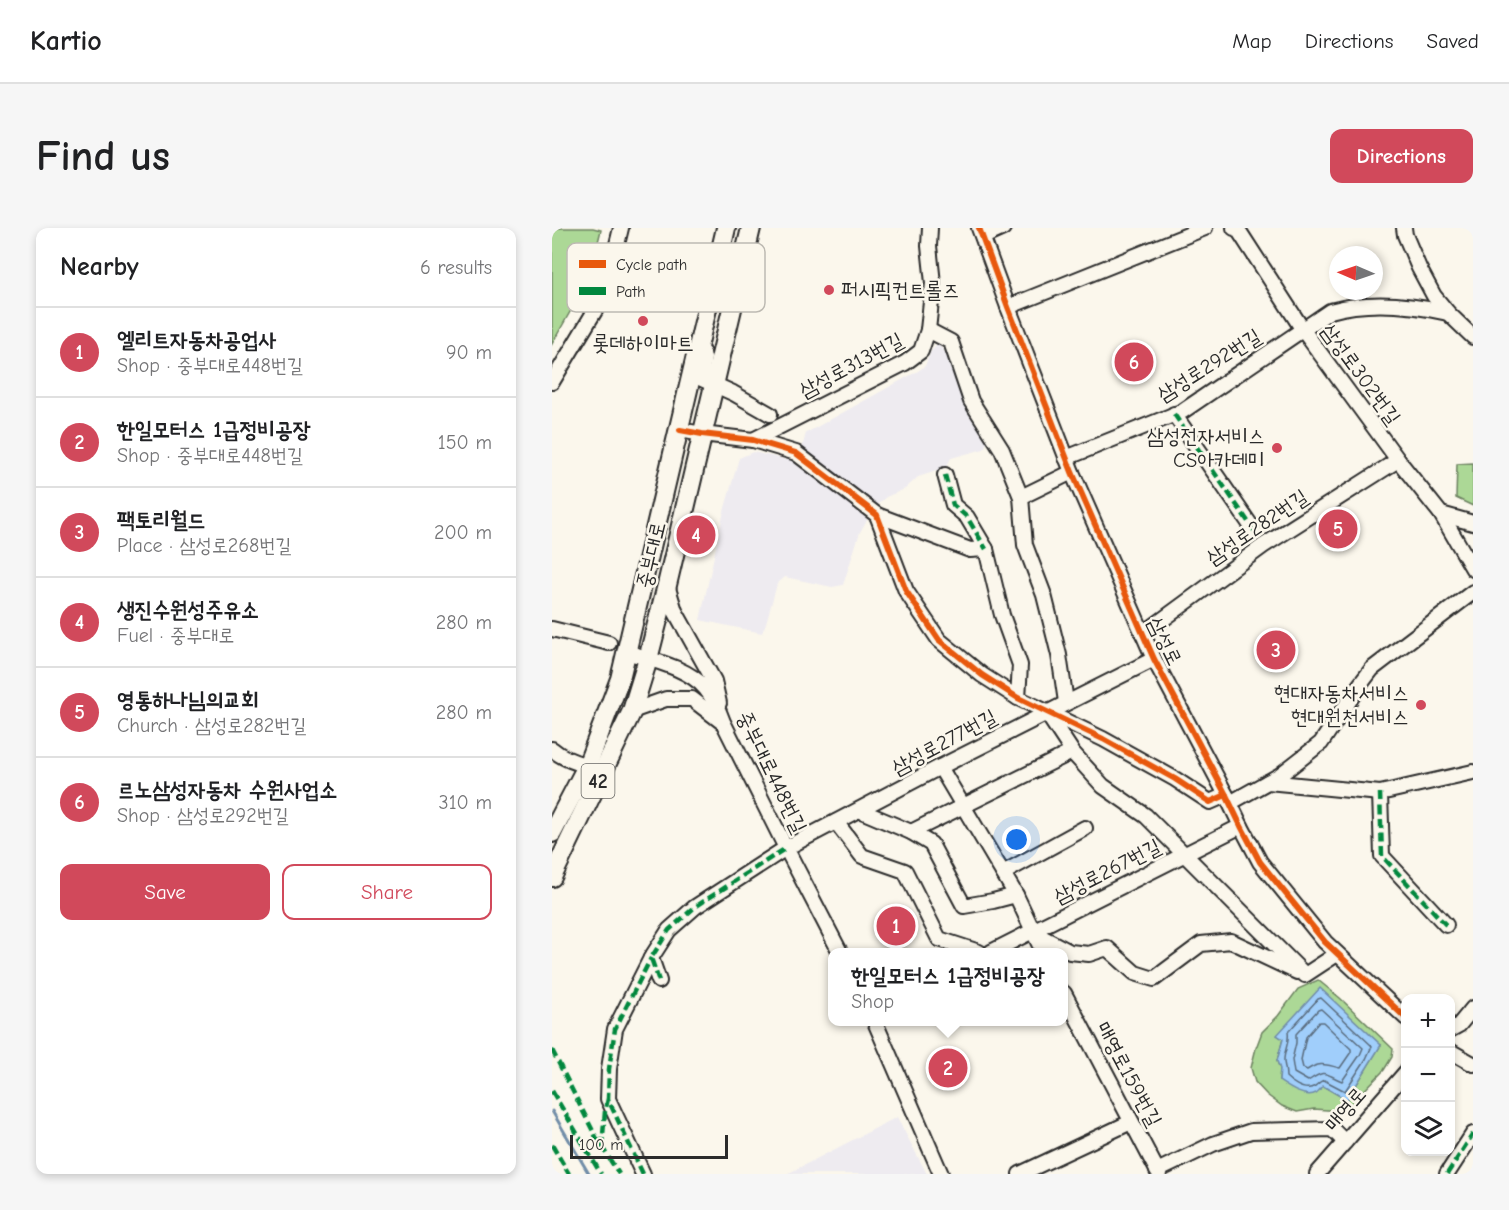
<!DOCTYPE html>
<meta charset="utf-8">
<style>
:root{--surface:#fff;--page:#f6f6f6;--text:#202124;--muted:#757577;--line:#e0e0e0;--accent:#d1495b}
body{margin:0;font-family:"Comic Neue","Poor Story",sans-serif;background:var(--page);color:var(--text)}
.controls{position:absolute;right:18px;bottom:18px;display:grid;overflow:hidden;border-radius:12px;box-shadow:0 3px 9px #0003}
.controls button{width:54px;height:54px;display:grid;place-items:center;padding:0;border:0;border-bottom:2px solid var(--line);background:var(--surface);color:var(--text);font:30px sans-serif}
.compass{position:absolute;left:777px;top:18px;width:54px;height:54px;border-radius:50%;background:var(--surface);box-shadow:0 3px 9px #0003;rotate:272deg}
.scale{position:absolute;left:18px;bottom:15px;width:158px;box-sizing:border-box;padding-left:6px;border:3px solid #2b2b2b;border-top:0;font-size:16px;line-height:21px;white-space:nowrap;color:#2b2b2b;-webkit-text-stroke:4px #fbf7ec;paint-order:stroke}
.you{position:absolute;left:465px;top:612px;width:21px;height:21px;margin:-15px;border:4px solid #fff;border-radius:50%;background:#1a73e8;box-shadow:0 0 0 9px #1a73e833}
.badge{display:grid;place-items:center;width:39px;height:39px;border-radius:50%;background:var(--accent);color:#fff;font-size:20px;font-weight:700}
.pin{position:absolute;translate:-50% -50%;border:3px solid #fff;box-shadow:0 2px 6px #0006}
.popup{position:absolute;left:276px;top:720px;width:240px;height:78px;box-sizing:border-box;display:grid;place-content:center;border-radius:12px;background:var(--surface);filter:drop-shadow(0 2px 4px #0005);font-size:20px;white-space:nowrap;color:var(--muted)}
.popup b{font-size:22px;color:var(--text)}
.popup::after{content:'';position:absolute;left:50%;top:100%;margin-left:-12px;border:12px solid transparent;border-top-color:var(--surface)}
.list{margin:0;padding:0;list-style:none}
h2{display:flex;justify-content:space-between;align-items:center;height:78px;margin:0;padding:0 24px;font-size:26px}
h2 small{font-size:20px;font-weight:400;color:var(--muted)}
.list li{display:grid;grid-template-columns:39px 1fr auto;gap:18px;align-items:center;box-sizing:border-box;height:90px;padding:0 24px;border-top:2px solid var(--line)}
.list b{display:block;font-size:22px;white-space:nowrap}
.list p{margin:0;font-size:20px;white-space:nowrap;color:var(--muted)}
.list em{font-size:20px;font-style:normal;color:var(--muted)}
.actions{display:flex;gap:12px;padding:18px 24px}
.actions a{flex:1;padding:14px 0;border:2px solid var(--accent);border-radius:12px;text-align:center;font-size:21px;color:var(--accent)}
.actions .main{background:var(--accent);color:#fff}
.icon{flex:none;width:33px;height:33px;fill:none;stroke:currentColor;stroke-width:2;stroke-linecap:round;stroke-linejoin:round}
.map{position:relative;flex:none;width:921px;height:946px;overflow:hidden;border-radius:12px}
header{display:flex;align-items:center;gap:36px;box-sizing:border-box;height:84px;padding:0 30px;background:var(--surface);border-bottom:2px solid var(--line)}
header strong{font-size:28px}
nav{display:flex;gap:33px;margin-inline-start:auto;font-size:21px}
.intro{display:flex;align-items:center;justify-content:space-between;box-sizing:border-box;height:144px;padding:0 36px}
h1{margin:0;font-size:42px}
.button{padding:15px 27px;border-radius:12px;background:var(--accent);color:#fff;font-size:21px;font-weight:700}
main{display:flex;gap:36px;padding:0 36px}
aside{flex:1;background:var(--surface);border-radius:12px;box-shadow:0 3px 9px #0003}
.map>svg:first-child{display:block}
.built{fill:#eeebf0}
.green{fill:#acd896;stroke:#6c8260;stroke-width:1.5;fill-rule:evenodd}
.water{fill:#a0cefb;stroke:#718da8;stroke-width:1.5}
.lines{fill:none;stroke-linecap:round;stroke-linejoin:round}
.shore{stroke:#5a6c7e;stroke-width:1.5}
.stream{stroke:#718da8;stroke-width:3}
.minor-casing{stroke:#2b2b2b;stroke-width:18}
.major-casing{stroke:#2b2b2b;stroke-width:22}
.minor{stroke:#fbf7ec;stroke-width:14}
.major{stroke:#fbf7ec;stroke-width:18}
.quiet{stroke:#00873e;stroke-width:4.5;stroke-dasharray:9 4.5;stroke-linecap:butt}
.cycleway-casing{stroke:#fbf7ec;stroke-width:10}
.cycleway{stroke:#e8590c;stroke-width:6}
.poi-dot{fill:#d1495b;stroke:#fbf7ec;stroke-width:2}
.labels{text-anchor:middle;stroke-width:5;stroke-linejoin:round;paint-order:stroke}
.shield{fill:#fbf7ec;stroke:#696865;stroke-width:1.5}
.shield-label{font-size:20px;font-weight:bold;fill:#2b2b2b}
.poi-label{font-size:21px;fill:#2b2b2b;stroke:#fbf7ec;text-anchor:end}
.street-label{font-size:21px;fill:#2b2b2b;stroke:#fbf7ec}
.key{fill:#fbf7ec;stroke:#bdbab2;stroke-width:1.5}
.key-label{font-size:16px;fill:#2b2b2b}
</style>
<header>
<strong>Kartio</strong>
<nav><a>Map</a><a>Directions</a><a>Saved</a></nav>
</header>
<div class="intro"><h1>Find us</h1><a class="button">Directions</a></div>
<main>
<aside>
<h2>Nearby<small>6 results</small></h2>
<ul class="list">
<li><span class="badge">1</span><div><b>엘리트자동차공업사</b><p>Shop · 중부대로448번길</p></div><em>90 m</em></li>
<li><span class="badge">2</span><div><b>한일모터스 1급정비공장</b><p>Shop · 중부대로448번길</p></div><em>150 m</em></li>
<li><span class="badge">3</span><div><b>팩토리월드</b><p>Place · 삼성로268번길</p></div><em>200 m</em></li>
<li><span class="badge">4</span><div><b>생진수원성주유소</b><p>Fuel · 중부대로</p></div><em>280 m</em></li>
<li><span class="badge">5</span><div><b>영통하나님의교회</b><p>Church · 삼성로282번길</p></div><em>280 m</em></li>
<li><span class="badge">6</span><div><b>르노삼성자동차 수원사업소</b><p>Shop · 삼성로292번길</p></div><em>310 m</em></li>
</ul>
<div class="actions"><a class="main">Save</a><a>Share</a></div>
</aside>
<div class="map">
<svg width="921" height="946" viewBox="0 0 921 946">
<rect width="100%" height="100%" fill="#fbf7ec"/>
<filter id="ink" filterUnits="userSpaceOnUse"><feTurbulence type="fractalNoise" baseFrequency=".0167" numOctaves="2"/><feDisplacementMap in="SourceGraphic" scale="12" xChannelSelector="R" yChannelSelector="G"/><feConvolveMatrix kernelMatrix="1 2 1 2 8 2 1 2 1" color-interpolation-filters="sRGB"/></filter>
<g filter="url(#ink)">
<!-- built -->
<g class="built">
<path d="M386,116L393,124L407,163L422,194L435,214L432,221L399,230L394,240L366,249L353,261L334,269L323,279L308,304L291,357L280,359L233,349L225,356L214,395L210,405L148,392L171,287L187,230L201,224L236,232L250,220L254,205L366,143L373,138L379,123Z"/>
<path d="M345,889L375,946H235Z"/>
</g>
<!-- green -->
<g class="green">
<path d="M0,0H41L49,2L37,50L0,116Z"/>
<path d="M921,235V278L904,270L905,236Z"/>
<path d="M766,752L788,770L841,821L840,829L832,842L797,878L788,883L762,881L745,884L730,878L715,867L703,854L699,840L704,820L710,804L726,788L746,761ZM725,807L829,817L795,872L771,858L727,853L728,841L725,833L731,811Z"/>
</g>
<!-- water -->
<path class="water" d="M768,760L829,817L795,872L771,858C770,859 765,865 764,865C753,871 736,859 727,853L728,841L725,833L731,811L725,807Z"/>
<g class="lines">
<!-- shore -->
<g class="shore">
<path d="M769,770L820,818L814,831L793,863L772,852C765,854 764,860 758,860C750,862 739,854 734,849C734,843 733,840 732,834C731,824 738,816 736,804L766,771Z"/>
<path d="M769,781L811,820L808,827L790,853C772,846 775,840 756,853L742,845L740,832L744,815V806L766,782Z"/>
<path d="M767,794H771L799,821V824L788,840C774,837 769,833 755,842L751,840L749,832L754,809Z"/>
</g>
<!-- stream -->
<path class="stream" d="M0,883L37,946"/>
<defs>
<g id="minor">
<path d="M427,0L456,79L520,244L602,431L674,567L689,598L708,634L773,714L854,790"/>
<path d="M682,0H685L751,102L846,232L889,286L921,295"/>
<path d="M852,0L853,7L867,40L882,68L896,85L921,109"/>
<path d="M431,9L451,0"/>
<path d="M456,79L653,0"/>
<path d="M376,102L399,114L419,173L450,222L469,269L473,317L492,367L507,427L514,474"/>
<path d="M151,125L152,130L149,149L150,151L181,165L218,186"/>
<path d="M0,154L53,66L69,0"/>
<path d="M622,186L704,305"/>
<path d="M128,202L150,206L201,212L244,225L325,287L354,363L387,412L430,447L466,470L551,511L623,551L658,574L674,567"/>
<path d="M201,212L353,135L369,123L376,102L381,55L377,18L378,0"/>
<path d="M514,230L631,183L778,83C817,72 857,76 896,85"/>
<path d="M393,247L401,277L415,289L434,321"/>
<path d="M469,269L520,244"/>
<path d="M889,286L921,341"/>
<path d="M325,287L418,322L434,321L450,387L468,437L466,470"/>
<path d="M115,357L123,383L162,453L167,475"/>
<path d="M0,401L57,415"/>
<path d="M591,406L711,318L846,232"/>
<path d="M75,424C100,432 137,440 154,461C162,471 167,483 171,494L234,620L288,724"/>
<path d="M80,483L114,471H140L170,494"/>
<path d="M494,484L521,525L551,558L594,588L753,747L785,726"/>
<path d="M0,521C10,530 23,534 35,538"/>
<path d="M388,539L464,667L491,724"/>
<path d="M716,554L828,565L921,544"/>
<path d="M828,565L830,628L894,697"/>
<path d="M678,575L728,547L769,515L807,458L820,441L921,364"/>
<path d="M307,582L359,604L379,616L412,678L441,673L464,667"/>
<path d="M284,594L310,628L353,643L387,711L427,724"/>
<path d="M359,604L520,524"/>
<path d="M451,645L533,600"/>
<path d="M480,704L518,724L537,726L555,720L583,745L602,751L649,716L679,713L745,744"/>
<path d="M439,724L689,598"/>
<path d="M107,753L99,730L117,702L143,679L234,620L388,539L602,431"/>
<path d="M512,765L607,946"/>
<path d="M323,794L389,946"/>
<path d="M898,802L907,797L921,780"/>
<path d="M898,823L921,836"/>
<path d="M605,943L661,916L699,903L780,901L793,914"/>
<path d="M91,946L56,871L57,841L63,801L99,730"/>
<path d="M468,946L579,894"/>
<path d="M765,946L854,844"/>
<path d="M895,946L921,906"/>
</g>
<g id="major">
<path d="M0,605L35,538L68,451L174,0"/>
<path d="M0,649L80,483L96,431L115,357L199,0"/>
</g>
</defs>
<!-- minor casing -->
<use href="#minor" class="minor-casing"/>
<!-- major casing -->
<use href="#major" class="major-casing"/>
<!-- minor -->
<use href="#minor" class="minor"/>
<!-- major -->
<use href="#major" class="major"/>
<!-- quiet -->
<g class="quiet">
<path d="M622,186L704,305"/>
<path d="M393,247L401,277L415,289L434,321"/>
<path d="M828,565L830,628L894,697"/>
<path d="M107,753L99,730L117,702L143,679L234,620"/>
<path d="M0,822L45,911L67,946"/>
<path d="M0,863L49,946"/>
<path d="M0,917L17,946"/>
<path d="M50,919L53,883L56,871"/>
<path d="M91,946L56,871L57,841L63,801L99,730"/>
<path d="M895,946L921,906"/>
</g>
<defs>
<g id="cycleway">
<path d="M427,0L456,79L520,244L602,431L674,567L689,598L708,634L773,714L854,790"/>
<path d="M128,202L150,206L201,212L244,225L325,287L354,363L387,412L430,447L466,470L551,511L623,551L658,574L674,567"/>
</g>
</defs>
<!-- cycleway casing -->
<use href="#cycleway" class="cycleway-casing"/>
<!-- cycleway -->
<use href="#cycleway" class="cycleway"/>
</g>
</g>
<!-- markers -->
<g class="poi-dot">
<circle cx="277" cy="62" r="6"/>
<circle cx="91" cy="93" r="6"/>
<circle cx="725" cy="220" r="6"/>
<circle cx="869" cy="477" r="6"/>
</g>
<g class="labels">
<!-- shield labels -->
<rect class="shield" x="29.5" y="536" width="33" height="34" rx="4.5"/>
<g class="shield-label">
<text x="46" y="560">42</text>
</g>
<!-- poi labels -->
<g class="poi-label">
<text x="289" y="69" text-anchor="start">퍼시픽컨트롤즈</text>
<text x="91" y="122" text-anchor="middle">롯데하이마트</text>
<text x="713" y="215">삼성전자서비스<tspan x="713" dy="24">CS아카데미</tspan></text>
<text x="857" y="472">현대자동차서비스<tspan x="857" dy="24">현대원천서비스</tspan></text>
</g>
<!-- street labels -->
<g class="street-label">
<text transform="translate(299 137) rotate(-28)" y="7">삼성로313번길</text>
<text transform="translate(657 137) rotate(-32)" y="7">삼성로292번길</text>
<text transform="translate(809 146) rotate(54)" y="7">삼성로302번길</text>
<text transform="translate(705 299) rotate(-34)" y="7">삼성로282번길</text>
<text transform="translate(99 327) rotate(-77)" y="7">중부대로</text>
<text transform="translate(613 413) rotate(64)" y="7">삼성로</text>
<text transform="translate(392 514) rotate(-28)" y="7">삼성로277번길</text>
<text transform="translate(220 544) rotate(64)" y="7">중부대로448번길</text>
<text transform="translate(555 643) rotate(-27)" y="7">삼성로267번길</text>
<text transform="translate(577 846) rotate(62)" y="7">매영로159번길</text>
<text transform="translate(793 881) rotate(-49)" y="7">매영로</text>
</g>
</g>
<!-- legend -->
<rect x="15" y="15" width="198" height="69" rx="9" class="key"/>
<rect x="27" y="32" width="27" height="8" fill="#e8590c"/>
<rect x="27" y="59" width="27" height="8" fill="#00873e"/>
<g class="key-label">
<text x="64" y="42">Cycle path</text>
<text x="64" y="69">Path</text>
</g>
</svg>
<div class="controls">
<button>+</button>
<button>−</button>
<button><svg class="icon" aria-label="layers" viewBox="0 0 24 24"><path d="M12 4l9 5-9 5-9-5zM3 14l9 5 9-5"/></svg></button>
</div>
<svg class="compass" viewBox="-18 -18 36 36"><path d="M0-13l5 13h-10z" fill="#e53935"/><path d="M0 13l5-13h-10z" fill="#757577"/></svg>
<div class="scale">100 m</div>
<div class="you"></div>
<div class="pin badge" style="left:344px;top:698px">1</div>
<div class="pin badge" style="left:396px;top:840px">2</div>
<div class="popup"><b>한일모터스 1급정비공장</b>Shop</div>
<div class="pin badge" style="left:724px;top:422px">3</div>
<div class="pin badge" style="left:144px;top:307px">4</div>
<div class="pin badge" style="left:786px;top:301px">5</div>
<div class="pin badge" style="left:582px;top:134px">6</div>
</div>
</main>
